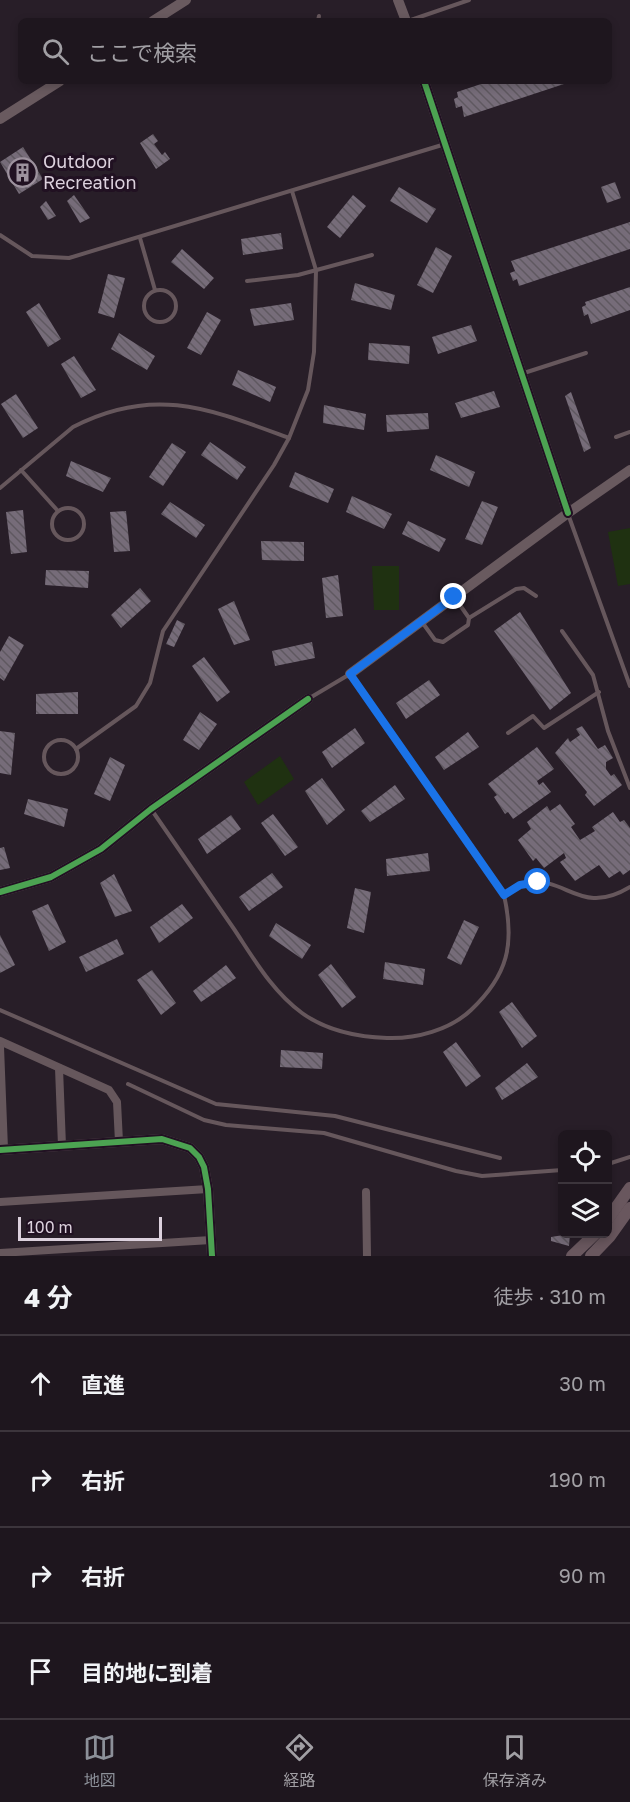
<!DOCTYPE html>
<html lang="ja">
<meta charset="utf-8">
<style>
:root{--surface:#1e161e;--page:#2b232b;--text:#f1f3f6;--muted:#a19fa4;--line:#3c353c;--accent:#8c9099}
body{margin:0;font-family:"Golos Text","Noto Sans JP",sans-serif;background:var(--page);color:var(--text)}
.controls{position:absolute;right:18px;bottom:18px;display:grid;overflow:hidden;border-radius:9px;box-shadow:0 3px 9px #0003}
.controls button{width:54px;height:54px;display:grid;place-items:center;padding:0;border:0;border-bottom:2px solid var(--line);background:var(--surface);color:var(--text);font:30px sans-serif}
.scale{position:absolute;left:18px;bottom:15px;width:144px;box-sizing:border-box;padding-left:6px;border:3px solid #dcd1dd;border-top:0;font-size:16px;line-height:21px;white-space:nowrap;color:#dcd1dd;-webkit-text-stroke:4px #211122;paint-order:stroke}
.stop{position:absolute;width:18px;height:18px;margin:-14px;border:4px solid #1a73e8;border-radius:50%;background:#fff}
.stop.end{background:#1a73e8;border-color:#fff;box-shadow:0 2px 6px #0008}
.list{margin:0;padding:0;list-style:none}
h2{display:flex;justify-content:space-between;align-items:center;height:78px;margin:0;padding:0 24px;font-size:26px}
h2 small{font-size:20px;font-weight:400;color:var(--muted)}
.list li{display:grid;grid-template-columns:39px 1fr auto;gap:18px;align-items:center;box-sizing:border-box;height:96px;padding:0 24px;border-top:2px solid var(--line)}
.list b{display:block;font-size:22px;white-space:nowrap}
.list em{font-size:20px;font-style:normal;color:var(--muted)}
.icon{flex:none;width:33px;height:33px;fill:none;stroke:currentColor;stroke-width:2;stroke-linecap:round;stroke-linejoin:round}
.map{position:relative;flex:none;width:630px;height:1256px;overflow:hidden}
.search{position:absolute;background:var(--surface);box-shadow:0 3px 9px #0003;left:18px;right:18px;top:18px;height:66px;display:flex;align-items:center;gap:15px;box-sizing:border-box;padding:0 21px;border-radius:9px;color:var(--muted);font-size:22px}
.sheet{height:462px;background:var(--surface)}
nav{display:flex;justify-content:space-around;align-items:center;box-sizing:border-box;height:84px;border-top:2px solid var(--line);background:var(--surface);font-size:16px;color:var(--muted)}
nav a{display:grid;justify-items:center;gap:3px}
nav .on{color:var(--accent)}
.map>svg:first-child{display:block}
.garden{fill:#1f3111}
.building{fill:url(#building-back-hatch)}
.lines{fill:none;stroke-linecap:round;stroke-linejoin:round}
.lane{stroke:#66575c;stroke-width:4}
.street{stroke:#66575c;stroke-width:8}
.secondary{stroke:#695a5f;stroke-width:10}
.primary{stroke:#69575e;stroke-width:12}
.cycleway-casing{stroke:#211122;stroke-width:10}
.cycleway{stroke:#4ca352;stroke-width:6}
.route{stroke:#1a73e8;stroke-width:8}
.labels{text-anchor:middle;stroke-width:6;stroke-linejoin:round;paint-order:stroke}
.poi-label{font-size:18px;fill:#dcd1dd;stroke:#211122;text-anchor:start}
</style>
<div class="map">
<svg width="630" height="1256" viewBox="0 0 630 1256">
<defs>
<pattern id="building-back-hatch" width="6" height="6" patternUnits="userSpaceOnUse" patternTransform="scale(1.5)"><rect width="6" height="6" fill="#766c79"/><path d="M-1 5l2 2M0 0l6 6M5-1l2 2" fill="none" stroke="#5f5860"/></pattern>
</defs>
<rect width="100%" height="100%" fill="#281e28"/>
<!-- garden -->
<g class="garden">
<path d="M630,528V584L618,586L608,532Z"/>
<path d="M372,566H399V610H374Z"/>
<path d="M280,756L294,779L258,805L244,782Z"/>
</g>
<!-- building -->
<g class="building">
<path d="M490,81H573L464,117L462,106L456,108L454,99L458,97L457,92Z"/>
<path d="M153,134L158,141L154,144L162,155L165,152L170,159L156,169L140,143Z"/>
<path d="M23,147L43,179L19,194L0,162Z"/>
<path d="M615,182L621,198L607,203L601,187Z"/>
<path d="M399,187L436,209L427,223L390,201Z"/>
<path d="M74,195L90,218L80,223L67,201Z"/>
<path d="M353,195L366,206L340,238L327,227Z"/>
<path d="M46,201L56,216L48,220L40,207Z"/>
<path d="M630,222V249L519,286L517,279L513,281L510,273L515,271L511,261Z"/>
<path d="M281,233L283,249L243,255L241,239Z"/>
<path d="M436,247L452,256L433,293L417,285Z"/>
<path d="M182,249L214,278L204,289L171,262Z"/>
<path d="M108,274L125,278L114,318L98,313Z"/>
<path d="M355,283L395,295L391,310L351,300Z"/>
<path d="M630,287V310L591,324L588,314L584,316L582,307L586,305L585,302Z"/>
<path d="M39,303L61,339L48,347L26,312Z"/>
<path d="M291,303L294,320L254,326L250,309Z"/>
<path d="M207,312L221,320L201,355L187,348Z"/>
<path d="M471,325L477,341L438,354L432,337Z"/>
<path d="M119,333L155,356L147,370L111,349Z"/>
<path d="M369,343L410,346L409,364L368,360Z"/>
<path d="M74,356L96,390L81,398L61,364Z"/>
<path d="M238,370L276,387L270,402L232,385Z"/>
<path d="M494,391L500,407L461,418L455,403Z"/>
<path d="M571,392L591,448L584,452L565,396Z"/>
<path d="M16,394L38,428L23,438L1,404Z"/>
<path d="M324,405L366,414L364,430L323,423Z"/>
<path d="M428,413L429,429L387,432L386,415Z"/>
<path d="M210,442L246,467L237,480L201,455Z"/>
<path d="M172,443L186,452L163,486L149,477Z"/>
<path d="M436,455L475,472L469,487L430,470Z"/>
<path d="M71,461L111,478L103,492L66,476Z"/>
<path d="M295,472L334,489L328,503L289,487Z"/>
<path d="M352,496L392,514L384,529L346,512Z"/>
<path d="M482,501L498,507L482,545L465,539Z"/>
<path d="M170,502L205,525L196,538L161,514Z"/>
<path d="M23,510L27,552L11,554L6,512Z"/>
<path d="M126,511L130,551L114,552L110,512Z"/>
<path d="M408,521L446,539L439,552L402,534Z"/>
<path d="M261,541L304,542V561L262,560Z"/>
<path d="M46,570L89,571L88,588L45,585Z"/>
<path d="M338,575L343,616L326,618L322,578Z"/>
<path d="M140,588L151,601L121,628L111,615Z"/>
<path d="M234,601L250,640L234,645L218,609Z"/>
<path d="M520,612L571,693L550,710L494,631Z"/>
<path d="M177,620L185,624L174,647L166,644Z"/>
<path d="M9,636L24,645L4,681L0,678V652Z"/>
<path d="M312,642L315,658L275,666L272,651Z"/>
<path d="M204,657L230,692L217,702L192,666Z"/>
<path d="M429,680L440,695L406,719L396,703Z"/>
<path d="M78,692V714H36V694Z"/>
<path d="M200,712L217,724L199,750L183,740Z"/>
<path d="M582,726L598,749L605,745L613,758L606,762V769L611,776L614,774L622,785L594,806L585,795L587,792L555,753L568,738L570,742L580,735L576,729Z"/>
<path d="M355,728L365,743L332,768L322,752Z"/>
<path d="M0,731L15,733L11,775L0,773Z"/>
<path d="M468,732L479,747L444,770L435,757Z"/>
<path d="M537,747L554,769L537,781L539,785L543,782L551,792L513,819L508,812L505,814L494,797L497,795L488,784Z"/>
<path d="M110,757L125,765L110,801L94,794Z"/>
<path d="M322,778L345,810L327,825L305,791Z"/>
<path d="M395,785L405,799L370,822L361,811Z"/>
<path d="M28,799L68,809L64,827L24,814Z"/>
<path d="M560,804L575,824L571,827L580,840L595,831L592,827L613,812L620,822L624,820L630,828V870L623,875L620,871L609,878L599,865L575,881L560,862L566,858L564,853L544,868L536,858L533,861L518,840L531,829L527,822L547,806L550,811Z"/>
<path d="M273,814L298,847L285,856L261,823Z"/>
<path d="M231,815L241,829L207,854L198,839Z"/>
<path d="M4,847L10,868L0,870V848Z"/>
<path d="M428,853L430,871L387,876L386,859Z"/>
<path d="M272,873L283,887L249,911L239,897Z"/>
<path d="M114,874L132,911L115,917L100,883Z"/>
<path d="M355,888L371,892L364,933L347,928Z"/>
<path d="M48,904L66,942L49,951L32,911Z"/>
<path d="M182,904L193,918L159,943L150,927Z"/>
<path d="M464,920L479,927L461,965L447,958Z"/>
<path d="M276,923L311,945L302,959L269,936Z"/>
<path d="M0,935L15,965L0,973Z"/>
<path d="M117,939L124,954L86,972L79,957Z"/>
<path d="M385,962L425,969L423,985L383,979Z"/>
<path d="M331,964L356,997L342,1008L318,975Z"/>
<path d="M226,965L236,978L201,1002L193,991Z"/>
<path d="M152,970L176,1003L161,1015L137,980Z"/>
<path d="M512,1002L537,1036L522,1048L499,1012Z"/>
<path d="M456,1042L481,1076L466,1087L443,1052Z"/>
<path d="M281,1050L323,1053L322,1069L280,1067Z"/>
<path d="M527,1063L538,1077L502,1100L495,1088Z"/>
<path d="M570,1234L569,1246L551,1241V1237Z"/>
</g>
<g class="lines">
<!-- lane -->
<g class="lane">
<path d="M318,21L319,16"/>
<path d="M408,21L469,0"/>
<path d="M0,235L32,256L69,258L442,145"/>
<path d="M140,238L155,290"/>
<path d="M247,281L298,275L372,255"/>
<circle cx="160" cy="306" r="16"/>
<path d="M524,373L586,353"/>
<path d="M616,437L630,432"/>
<path d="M21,470L58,511"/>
<path d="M0,488L73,427C154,385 210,409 289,438"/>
<circle cx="68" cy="524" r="16"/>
<path d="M568,514L630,686"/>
<path d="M469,618L516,589L524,588L536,596"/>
<path d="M422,622L435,640L443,642L468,625L469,618L455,598"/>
<path d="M562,631L593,675L608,731L630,788"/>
<path d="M508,733L533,716L544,728L599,692"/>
<circle cx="61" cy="757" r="17"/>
<path d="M76,749L136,706L150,683L163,631L274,465L289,438L308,390L314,352L316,270L292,191"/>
<path d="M151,809C179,849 206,889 234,929C254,959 272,991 302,1013C327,1031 357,1037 387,1038C416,1039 450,1030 471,1010C508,975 515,944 504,895L350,674L308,699"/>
<path d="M504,895C512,890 520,885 529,883C566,876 581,917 630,887"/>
<path d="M0,1010L216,1104L335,1116L500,1158"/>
<path d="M128,1084L204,1120L226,1125L324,1133L456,1171L482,1176L562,1170"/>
<path d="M608,1164L630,1157"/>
</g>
<!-- street -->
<g class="street">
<path d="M0,1041L109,1090L117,1102L119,1142"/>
<path d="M0,1047L4,1149"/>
<path d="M59,1068L62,1146"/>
<path d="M366,1192L367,1256"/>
<path d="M0,1202L208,1189"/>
<path d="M0,1253L211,1240"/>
</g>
<!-- secondary -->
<g class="secondary">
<path d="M398,0L406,21"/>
<path d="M153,21L186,0"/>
<path d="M424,81L568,513"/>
<path d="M0,119L60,81"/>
<path d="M350,674L568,513L630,470"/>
<path d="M0,892L51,877L101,849L151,809L308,699"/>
<path d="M0,1150L162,1139L190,1148L199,1157L204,1167L208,1189L212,1256"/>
</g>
<!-- primary -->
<g class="primary">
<path d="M608,1219L630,1188"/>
<path d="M572,1256L595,1234"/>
<path d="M591,1256L610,1236L630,1208"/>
</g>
<defs>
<g id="cycleway">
<path d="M424,81L568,513"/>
<path d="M0,892L51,877L101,849L151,809L308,699"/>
<path d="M0,1150L162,1139L190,1148L199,1157L204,1167L208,1189L212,1256"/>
</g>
</defs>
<!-- cycleway casing -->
<use href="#cycleway" class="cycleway-casing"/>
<!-- cycleway -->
<use href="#cycleway" class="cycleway"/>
</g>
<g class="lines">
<!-- route -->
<path class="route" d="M454,597L350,674L504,895L520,885L538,882"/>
</g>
<!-- icons -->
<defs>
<symbol id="building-ring" viewBox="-11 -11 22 22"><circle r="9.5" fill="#211122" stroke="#9d929e" stroke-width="1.5"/><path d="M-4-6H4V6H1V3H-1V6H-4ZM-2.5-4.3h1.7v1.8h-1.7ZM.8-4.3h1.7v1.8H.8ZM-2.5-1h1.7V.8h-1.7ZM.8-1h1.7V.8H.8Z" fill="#9d929e"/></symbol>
</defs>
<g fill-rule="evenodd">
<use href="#building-ring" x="6" y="156" width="33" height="33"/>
</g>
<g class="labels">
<!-- poi labels -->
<g class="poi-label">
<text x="43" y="168">Outdoor<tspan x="43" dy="21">Recreation</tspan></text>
</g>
</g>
</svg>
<div class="controls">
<button><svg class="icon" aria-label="locate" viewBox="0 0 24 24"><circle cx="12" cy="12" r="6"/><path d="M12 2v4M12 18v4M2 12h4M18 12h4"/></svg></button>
<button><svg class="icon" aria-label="layers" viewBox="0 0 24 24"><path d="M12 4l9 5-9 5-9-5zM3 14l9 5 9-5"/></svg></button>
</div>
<div class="scale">100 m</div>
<div class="stop" style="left:538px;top:882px"></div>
<div class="stop end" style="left:454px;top:597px"></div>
<div class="search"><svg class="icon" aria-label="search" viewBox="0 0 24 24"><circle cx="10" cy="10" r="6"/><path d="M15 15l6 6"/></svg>ここで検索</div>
</div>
<section class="sheet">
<h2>4 分<small>徒歩 · 310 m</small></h2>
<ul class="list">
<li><svg class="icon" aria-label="ahead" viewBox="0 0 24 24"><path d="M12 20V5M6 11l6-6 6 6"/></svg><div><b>直進</b></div><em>30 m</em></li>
<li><svg class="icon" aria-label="right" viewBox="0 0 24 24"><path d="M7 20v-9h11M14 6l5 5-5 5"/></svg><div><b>右折</b></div><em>190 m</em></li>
<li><svg class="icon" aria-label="right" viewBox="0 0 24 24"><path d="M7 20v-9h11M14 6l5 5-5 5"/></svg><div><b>右折</b></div><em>90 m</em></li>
<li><svg class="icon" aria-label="arrive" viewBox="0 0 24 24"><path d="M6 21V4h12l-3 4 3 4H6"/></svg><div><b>目的地に到着</b></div></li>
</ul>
</section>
<nav>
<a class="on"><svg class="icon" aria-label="map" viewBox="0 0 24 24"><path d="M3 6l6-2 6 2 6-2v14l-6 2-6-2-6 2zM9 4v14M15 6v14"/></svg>地図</a>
<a><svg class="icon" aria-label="directions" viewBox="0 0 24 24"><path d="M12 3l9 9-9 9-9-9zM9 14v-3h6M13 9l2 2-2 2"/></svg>経路</a>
<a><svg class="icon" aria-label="saved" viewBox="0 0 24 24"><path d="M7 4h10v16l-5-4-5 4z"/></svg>保存済み</a>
</nav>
